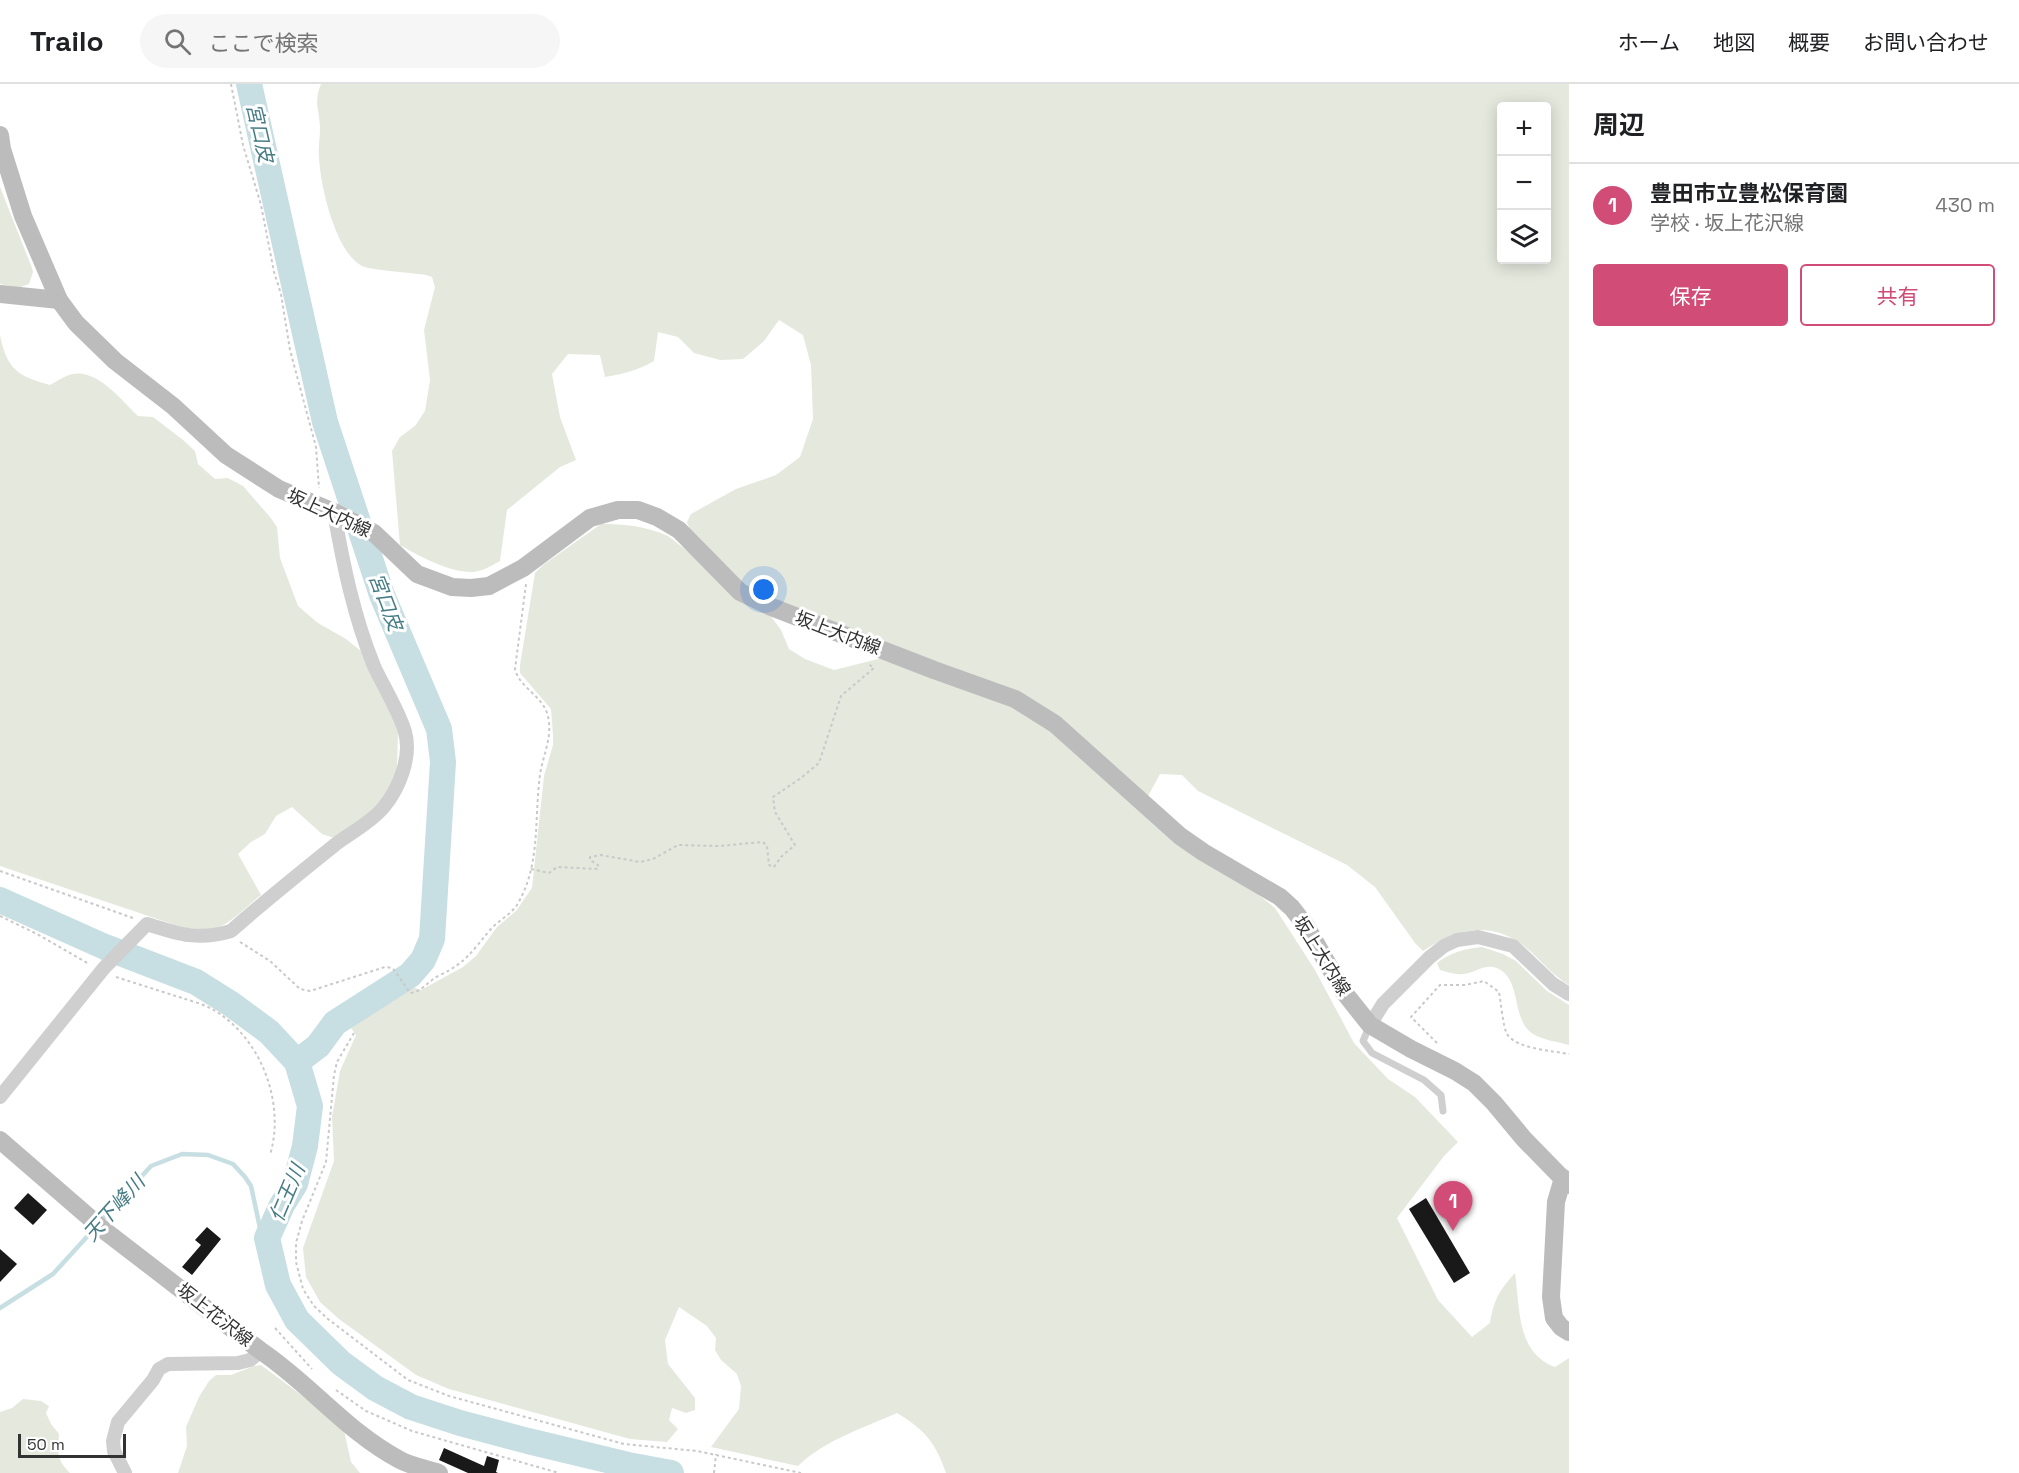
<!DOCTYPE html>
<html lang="ja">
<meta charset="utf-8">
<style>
:root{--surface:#fff;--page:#f6f6f6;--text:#202124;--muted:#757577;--line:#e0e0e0;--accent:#d14d77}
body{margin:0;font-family:"Space Grotesk","Noto Sans JP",sans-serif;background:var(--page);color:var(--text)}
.controls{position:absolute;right:18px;top:18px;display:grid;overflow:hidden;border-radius:6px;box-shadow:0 3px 15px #0003}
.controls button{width:54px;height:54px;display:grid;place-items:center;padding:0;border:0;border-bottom:2px solid var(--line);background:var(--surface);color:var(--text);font:30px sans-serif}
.scale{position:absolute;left:18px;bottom:15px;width:108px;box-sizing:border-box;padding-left:6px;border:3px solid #323232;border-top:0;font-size:16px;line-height:21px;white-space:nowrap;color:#323232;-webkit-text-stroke:4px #fff;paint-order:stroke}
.you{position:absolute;left:764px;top:506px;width:21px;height:21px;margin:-15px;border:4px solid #fff;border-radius:50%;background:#1a73e8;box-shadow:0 0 0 9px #1a73e833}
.badge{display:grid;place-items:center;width:39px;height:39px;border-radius:50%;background:var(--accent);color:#fff;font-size:20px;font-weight:700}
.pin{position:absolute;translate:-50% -50px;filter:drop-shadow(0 2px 3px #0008)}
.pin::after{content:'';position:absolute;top:32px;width:21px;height:18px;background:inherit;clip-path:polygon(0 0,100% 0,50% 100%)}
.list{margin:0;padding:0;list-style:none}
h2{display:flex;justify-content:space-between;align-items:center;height:78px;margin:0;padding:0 24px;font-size:26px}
h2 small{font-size:20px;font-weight:400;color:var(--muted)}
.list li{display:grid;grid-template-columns:39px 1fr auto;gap:18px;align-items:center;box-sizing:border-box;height:84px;padding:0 24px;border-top:2px solid var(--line)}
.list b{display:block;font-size:22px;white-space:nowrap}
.list p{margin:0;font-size:20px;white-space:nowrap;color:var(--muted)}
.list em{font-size:20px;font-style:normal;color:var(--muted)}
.actions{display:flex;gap:12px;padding:18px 24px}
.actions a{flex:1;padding:14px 0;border:2px solid var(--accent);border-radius:6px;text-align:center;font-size:21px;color:var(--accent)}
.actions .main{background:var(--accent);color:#fff}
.icon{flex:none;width:33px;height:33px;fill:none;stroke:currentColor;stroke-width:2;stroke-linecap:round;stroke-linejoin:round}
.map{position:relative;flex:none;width:1569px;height:1389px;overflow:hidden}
header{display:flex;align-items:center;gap:36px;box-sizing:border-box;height:84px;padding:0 30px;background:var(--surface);border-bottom:2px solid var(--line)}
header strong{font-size:28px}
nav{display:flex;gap:33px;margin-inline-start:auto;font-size:21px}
.search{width:420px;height:54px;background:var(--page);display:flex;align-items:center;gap:15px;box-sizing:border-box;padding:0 21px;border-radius:33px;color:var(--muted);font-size:22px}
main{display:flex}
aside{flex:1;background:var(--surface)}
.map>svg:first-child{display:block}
.green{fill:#e5e8dd;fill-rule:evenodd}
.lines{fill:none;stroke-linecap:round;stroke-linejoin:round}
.stream{stroke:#c7dee2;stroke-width:4.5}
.river{stroke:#c7dee2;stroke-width:26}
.building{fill:#191919}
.path{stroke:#c9c9c9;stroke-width:2;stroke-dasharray:3 3;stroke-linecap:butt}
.lane{stroke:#cfcfcf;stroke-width:7}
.street{stroke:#cfcfcf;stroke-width:14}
.secondary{stroke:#bcbcbc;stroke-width:18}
.labels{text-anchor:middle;stroke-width:6;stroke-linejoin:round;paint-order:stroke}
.street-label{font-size:18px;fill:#323232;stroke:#fff}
.water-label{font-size:20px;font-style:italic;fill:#467c85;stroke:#fff}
</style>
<header>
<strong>Trailo</strong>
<div class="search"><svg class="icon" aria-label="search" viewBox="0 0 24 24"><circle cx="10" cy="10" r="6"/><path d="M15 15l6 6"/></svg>ここで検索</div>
<nav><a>ホーム</a><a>地図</a><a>概要</a><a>お問い合わせ</a></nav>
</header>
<main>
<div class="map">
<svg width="1569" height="1389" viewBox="0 0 1569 1389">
<rect width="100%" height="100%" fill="#fff"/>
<!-- green -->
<g class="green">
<path d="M321,0H1569V901C1554,892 1543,879 1530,867C1496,836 1459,842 1423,867L1415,859L1375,803L1347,781L1198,707L1182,691L1160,690L1147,714L1059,637L747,505L692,450L687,438L691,430L736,405L776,391L800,373L813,335L811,281L803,251L779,236L764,257L743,275L720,276L694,269L678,253L658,248L654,277C638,286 624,290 605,293L600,271L568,270L552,290L560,333L576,376L560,383L507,426L500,477C491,482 483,487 473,488C450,489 419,472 400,461L392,367L400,353L415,342L425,327L430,296L424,246L435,203L432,193L426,191C413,189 370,186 362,182C335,168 320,100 319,73C318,64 320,54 320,45C320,27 313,19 321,0ZM1502,22H1546V176H1502Z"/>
<path d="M0,103L32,184L33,188L29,200L18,204L0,200Z"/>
<path d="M0,251C7,286 18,292 50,301C57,297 65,292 72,290C98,285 121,316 138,332L153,333L183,356L195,367L198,380L215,395L228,394L243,402L270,433L277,443L280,474L298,522L318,539L346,555L361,567L398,645L397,687L390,704L380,718L366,731L334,754L322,750L292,723L276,732L265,750L251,758L238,770L261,811C247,822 231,840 214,845C202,848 187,844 175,841L0,782Z"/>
<path d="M601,440C625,440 645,442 668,452L770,531L781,546L789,565L805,575L834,586L886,573L937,592L1037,634L1275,824L1315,886L1354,959L1388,995L1415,1013L1458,1058L1444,1072L1397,1134L1438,1216L1472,1253L1490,1239C1494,1215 1499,1207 1515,1189C1520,1223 1516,1269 1555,1283L1569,1274V1389H946C936,1359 924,1345 897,1329C863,1344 825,1356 798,1382L711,1363L739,1325L741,1302L737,1290L721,1276L715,1266L716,1254L707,1242L679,1223L665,1256L668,1280L695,1314V1326L686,1329L672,1324L669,1336L678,1345L667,1358L630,1355L449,1305L416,1291L339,1235L320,1218L306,1193L303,1164L334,1077L332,1033L340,987L356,951L349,941L382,920L394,917L392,913L402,908L409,902L421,906L463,883L476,872L497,843L516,827L532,804L544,692L553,661V651L551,625L520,589V581L535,489L543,481Z"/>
<path d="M1482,863L1503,870L1516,877L1547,907L1569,921V961C1558,958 1543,956 1533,950C1511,936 1522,897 1499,885C1486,878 1476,889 1463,890C1455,891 1448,888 1440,886L1437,879C1451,868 1464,865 1482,863Z"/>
<path d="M261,1281L343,1342L351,1378L360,1389H178L187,1362L186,1343L199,1313L209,1297L216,1291H231L254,1282Z"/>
<path d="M23,1315L41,1317L49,1322L46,1329L51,1340L59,1350C58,1368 56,1375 70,1389H0V1328L12,1324Z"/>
</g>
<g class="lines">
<!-- stream -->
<g class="stream">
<path d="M101,1137L151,1082L182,1070L208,1071L233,1080L245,1093L251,1102L260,1144L267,1154"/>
<path d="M0,1224L53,1190L95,1144"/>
</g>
<!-- river -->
<g class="river">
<path d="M249,0L325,338L382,511L439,645L443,678L432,855L423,876L410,891L335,939L318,962L297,978"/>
<path d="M0,816L105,863L196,898L231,920L269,948L297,978L310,1022L305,1062L295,1100L282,1121L267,1154L278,1201L297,1236L341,1279L375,1304L411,1323L460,1339L528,1357L628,1381L671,1389"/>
</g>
</g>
<!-- building -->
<g class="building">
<path d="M28,1109L47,1126L33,1141L14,1124Z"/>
<path d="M1426,1114L1470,1189L1454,1199L1409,1125Z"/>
<path d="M207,1143L221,1155L192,1191L182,1183L201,1161L195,1156Z"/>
<path d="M0,1165L17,1180L0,1198Z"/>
<path d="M444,1364L484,1382L487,1372L499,1376L496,1388L498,1389H468L439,1376Z"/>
</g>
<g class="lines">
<!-- path -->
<g class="path">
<path d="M231,0L243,61L261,121L274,188L281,210L290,266L316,363L319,404"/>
<path d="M531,785L549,789L557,783L598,785V781L590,776V773L601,771L640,778L653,775L678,761L718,762L763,758L767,762L769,781L774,783L781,773L795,761L775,728L773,713L801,694L819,679L841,612L874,584L867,579"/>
<path d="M0,787L133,834"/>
<path d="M0,832L37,850L89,880"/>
<path d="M240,858L270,877L300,905L310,907L385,883L392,884L395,887L410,909C422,908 429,896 440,891C467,878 472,867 490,846C498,837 510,831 517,821C541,781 534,735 540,691C543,670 554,651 547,629C541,611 519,603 515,585L526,500"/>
<path d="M116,893C138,900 160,907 182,914C191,917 203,920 212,925C260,952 286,1018 270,1071"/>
<path d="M354,949L337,978L334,991L326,1078L302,1137L296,1159V1178L303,1205L314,1222L328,1235L408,1296L449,1312L624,1360L697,1367L801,1389"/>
<path d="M1437,959L1411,933L1440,901H1465L1484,897L1499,908C1501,918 1503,943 1507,950C1516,965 1554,967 1569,970"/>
<path d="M275,1244L312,1285"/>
<path d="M336,1306L366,1327L412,1347L559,1389"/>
<path d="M714,1389L716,1370"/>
</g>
<!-- lane -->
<path class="lane" d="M1369,943L1363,957L1372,969L1424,996L1441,1011L1443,1027"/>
<!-- street -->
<g class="street">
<path d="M1370,941L1383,920L1430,873L1444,862L1457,856L1478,853L1513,862L1553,900L1569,910"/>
<path d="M0,1013L104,884L147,840C178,850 198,857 231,847C265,817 301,788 336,760C352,748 370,739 383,724C399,705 412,673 405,648C399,627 383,602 374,582C354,533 343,480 334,428"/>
<path d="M125,1389L114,1367L113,1357L118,1338L153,1296L159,1285L168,1280L238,1279L250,1276L261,1267"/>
</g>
<!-- secondary -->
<g class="secondary">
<path d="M0,51L2,65L23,132L59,216L76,239L115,277L173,322L226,371L279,405L334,428L374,449L417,490L452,503L471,504L489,502L523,484L590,434L618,426H638L657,433L679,446L740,508L769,522L934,586L1015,615L1055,640L1180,752L1203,768L1280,813L1292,824L1306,842L1343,907L1370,941L1411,965L1455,987L1474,999L1494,1019L1524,1055L1569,1101"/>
<path d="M0,210L59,216"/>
<path d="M0,1056L105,1147L261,1267C310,1300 347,1348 400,1376C411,1382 427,1385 439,1389"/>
<path d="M1563,1094L1556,1118L1551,1213L1554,1234L1561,1243L1569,1248"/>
</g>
</g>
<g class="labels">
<!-- street labels -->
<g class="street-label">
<text transform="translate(329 429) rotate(25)" y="6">坂上大内線</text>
<text transform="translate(838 549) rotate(21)" y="6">坂上大内線</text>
<text transform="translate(1322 872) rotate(58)" y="6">坂上大内線</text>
<text transform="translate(215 1231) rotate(38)" y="6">坂上花沢線</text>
</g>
<!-- water labels -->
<g class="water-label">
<text transform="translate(260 49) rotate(77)" y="7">宮口皮</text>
<text transform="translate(386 518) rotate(69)" y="7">宮口皮</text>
<text transform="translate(287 1109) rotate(-67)" y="7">仁王川</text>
<text transform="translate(114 1124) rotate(-48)" y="7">天下峰川</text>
</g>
</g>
</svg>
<div class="controls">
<button>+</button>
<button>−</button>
<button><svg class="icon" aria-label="layers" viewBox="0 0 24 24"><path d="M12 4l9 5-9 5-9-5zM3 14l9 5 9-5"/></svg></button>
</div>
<div class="scale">50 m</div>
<div class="you"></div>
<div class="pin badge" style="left:1453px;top:1147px">1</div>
</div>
<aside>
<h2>周辺<small></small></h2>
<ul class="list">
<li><span class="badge">1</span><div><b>豊田市立豊松保育園</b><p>学校 · 坂上花沢線</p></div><em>430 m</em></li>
</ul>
<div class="actions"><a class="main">保存</a><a>共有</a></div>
</aside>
</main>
